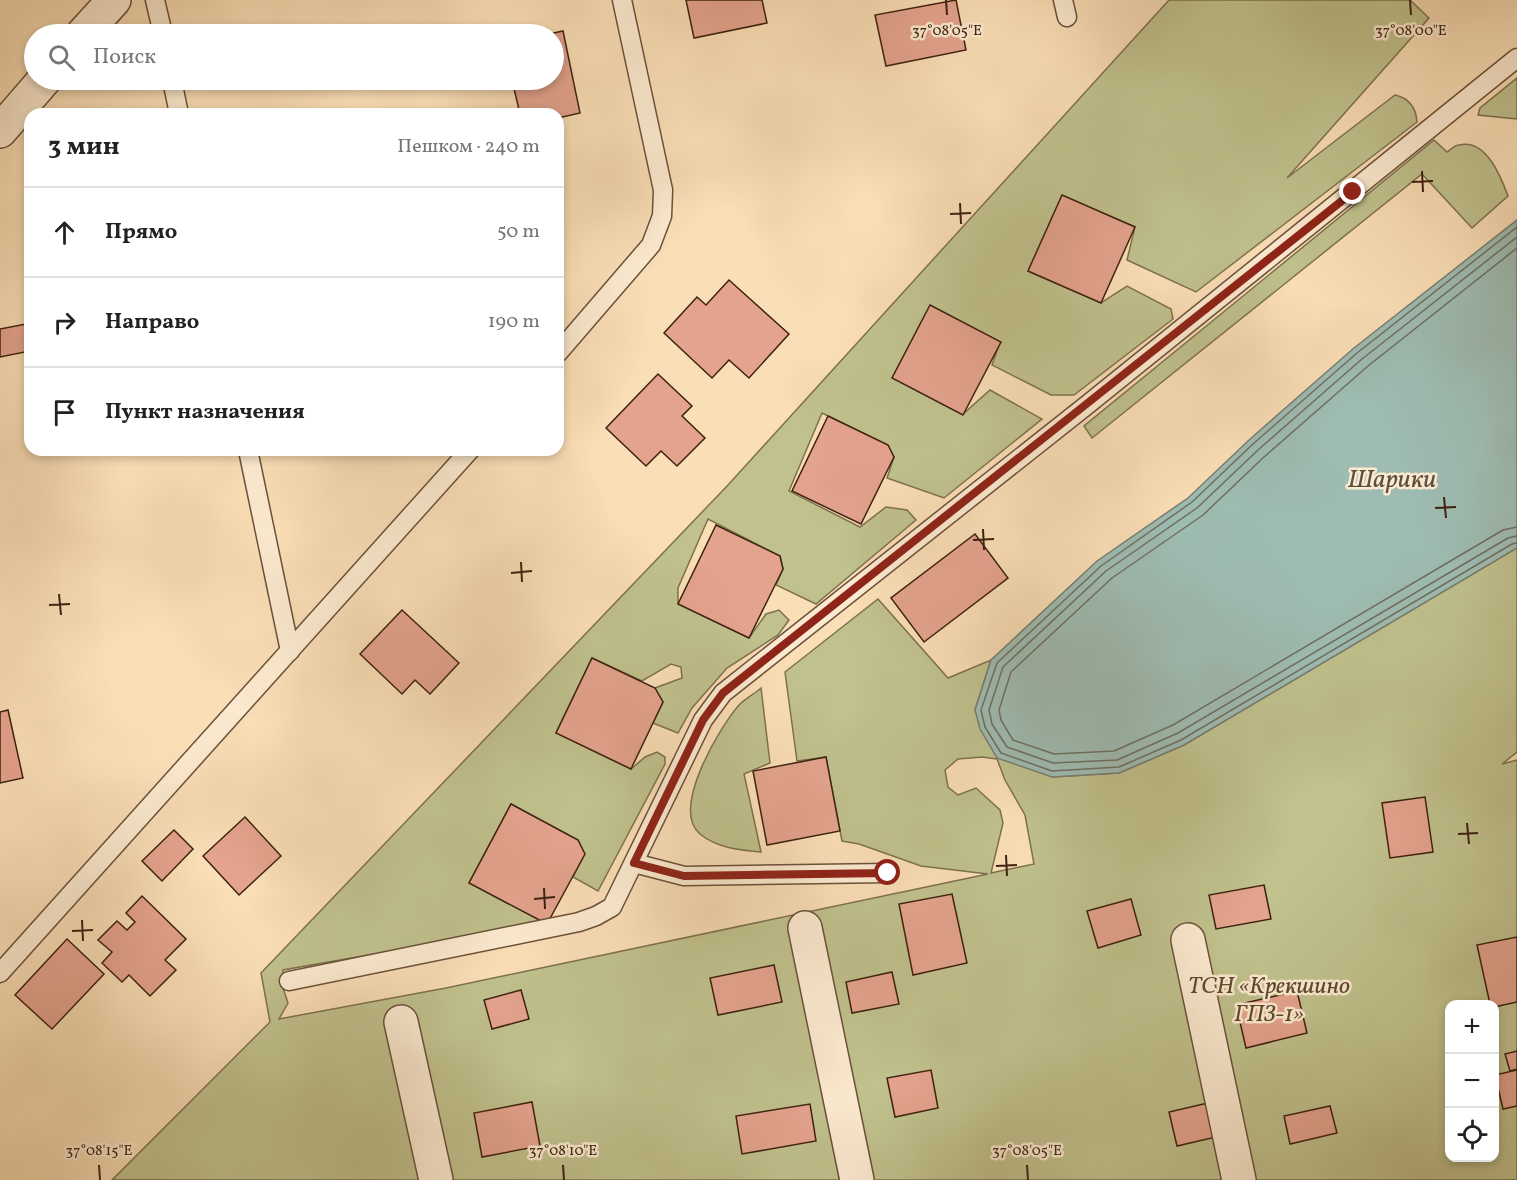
<!DOCTYPE html>
<html lang="ru">
<meta charset="utf-8">
<style>
:root{--surface:#fff;--page:#f6f6f6;--text:#222;--muted:#767676;--line:#e0e0e0}
body{margin:0;font-family:Vollkorn,serif;background:var(--page);color:var(--text)}
.controls{position:absolute;right:18px;bottom:18px;display:grid;overflow:hidden;border-radius:12px;box-shadow:0 3px 9px #0003}
.controls button{width:54px;height:54px;display:grid;place-items:center;padding:0;border:0;border-bottom:2px solid var(--line);background:var(--surface);color:var(--text);font:30px sans-serif}
.stop{position:absolute;width:18px;height:18px;margin:-14px;border:4px solid #8f2418;border-radius:50%;background:#fff}
.stop.end{background:#8f2418;border-color:#fff;box-shadow:0 2px 6px #0008}
.list{margin:0;padding:0;list-style:none}
h2{display:flex;justify-content:space-between;align-items:center;height:78px;margin:0;padding:0 24px;font-size:26px}
h2 small{font-size:20px;font-weight:400;color:var(--muted)}
.list li{display:grid;grid-template-columns:39px 1fr auto;gap:18px;align-items:center;box-sizing:border-box;height:90px;padding:0 24px;border-top:2px solid var(--line)}
.list b{display:block;font-size:22px;white-space:nowrap}
.list em{font-size:20px;font-style:normal;color:var(--muted)}
.icon{flex:none;width:33px;height:33px;fill:none;stroke:currentColor;stroke-width:2;stroke-linecap:round;stroke-linejoin:round}
.map{position:relative;flex:none;width:1517px;height:1180px;overflow:hidden}
.search{position:absolute;background:var(--surface);box-shadow:0 3px 9px #0003;left:24px;top:24px;width:540px;height:66px;display:flex;align-items:center;gap:15px;box-sizing:border-box;padding:0 21px;border-radius:33px;color:var(--muted);font-size:22px}
.panel{position:absolute;background:var(--surface);box-shadow:0 3px 9px #0003;left:24px;top:108px;width:540px;height:348px;border-radius:18px}
.map>svg:first-child{display:block}
.green{fill:#c0c18d;stroke:#7e714e;stroke-width:1.5;fill-rule:evenodd}
.water{fill:#9ebcb2;stroke:#777e71;stroke-width:1.5}
.lines{fill:none;stroke-linecap:round;stroke-linejoin:round}
.shore{stroke:#6e6e61;stroke-width:1.5}
.building{fill:#e4a38d;stroke:#3d2110;stroke-width:1.5}
.service-casing{stroke:#6c503a;stroke-width:21}
.minor-casing{stroke:#6c503a;stroke-width:36}
.service{stroke:#fcead0;stroke-width:18}
.minor{stroke:#fcead0;stroke-width:33}
.route{stroke:#8f2418;stroke-width:8}
.ticks{fill:none;stroke:#3d2110;stroke-width:2}
.labels{text-anchor:middle;stroke-width:5;stroke-linejoin:round;paint-order:stroke}
.park-label{font-size:24px;font-style:italic;fill:#5e492f;stroke:#fcead0}
.water-label{font-size:26px;font-style:italic;fill:#5a5041;stroke:#fcead0}
.ticks-label{font-size:15px;text-anchor:middle;fill:#3d2110;stroke:#fcead0;stroke-width:5;stroke-linejoin:round;paint-order:stroke}
</style>
<div class="map">
<svg width="1517" height="1180" viewBox="0 0 1517 1180">
<rect width="100%" height="100%" fill="#fadeb6"/>
<filter id="stains"><feTurbulence type="fractalNoise" baseFrequency=".00333" numOctaves="4"/><feColorMatrix values="0 0 0 0 .2 0 0 0 0 .09 0 0 0 0 .02 0 0 0 .5 -.17"/></filter>
<radialGradient id="worn" r=".72"><stop offset=".6" stop-color="#630" stop-opacity="0"/><stop offset="1" stop-color="#630" stop-opacity=".3"/></radialGradient>
<!-- green -->
<g class="green">
<path d="M1169,0H1410L1429,18L1287,178L1395,95C1409,98 1416,107 1417,122L1196,292L1127,260L1135,227L1062,196L1028,271L1101,303L1127,286L1171,309L1173,319L1074,395H1051L992,365L1000,342L930,306L893,378L963,414L990,390L1042,419L944,498L887,478L894,457L888,445L822,413L789,491L860,527L886,507L907,510L916,520L816,604L776,585L783,569L780,556L708,519L678,588V604L749,638L766,614L779,610L789,620L778,635L727,668L692,708L678,733L653,723L663,702L655,688L682,678L681,667L671,664L642,681L592,658L556,733L631,769L645,757L657,752L665,757V764L598,891L573,877L584,854L578,840L511,804L469,883L547,924L283,970V988L288,1003L279,1019L446,988L988,874L921,866L859,844L842,841L826,757L797,761L785,672L878,599L948,678L991,660L975,710L1052,777L1119,773L1184,745L1517,548V752L1502,764L1517,760V1180H112L270,1022L261,973L728,485ZM982,757L997,759L1005,780L1025,815L1034,864L991,873L1003,823L1000,810L976,788L958,795L948,787L945,770L958,759ZM1450,1004H1494V1158H1450Z"/>
<path d="M1517,78V119L1478,115L1480,108Z"/>
<path d="M1434,140L1447,152C1450,150 1455,145 1459,145C1486,138 1501,177 1508,196L1472,228L1422,174L1092,438L1084,426Z"/>
<path d="M761,688L770,763L744,774L761,852C739,850 717,848 700,834C670,809 720,727 739,705C745,699 754,694 761,688Z"/>
</g>
<!-- water -->
<path class="water" d="M1517,220V548L1184,745L1119,773L1052,777L997,758L980,729L975,710L991,660L1097,561L1188,498L1249,440L1354,348Z"/>
<g class="lines">
<!-- shore -->
<g class="shore">
<path d="M1517,227L1357,353L1253,444L1192,502L1101,566L997,663L981,710L985,727L1001,753L1052,771L1119,767L1181,740L1512,544L1517,543"/>
<path d="M1517,237L1362,359L1258,450L1197,508L1106,571L1003,667L989,710L992,724L1007,747L1053,763L1117,760L1178,733L1508,538L1517,536"/>
<path d="M1517,248L1368,366L1264,457L1203,515L1112,578L1011,672L999,710L1001,720L1013,740L1054,754L1114,751L1173,725L1503,530L1517,527"/>
</g>
</g>
<!-- building -->
<g class="building">
<path d="M686,0H762L767,23L694,38Z"/>
<path d="M956,0L966,50L886,66L875,15Z"/>
<path d="M563,31L580,113L558,118V114H520L512,80H554V34H549Z"/>
<path d="M1062,195L1135,227L1101,303L1028,271Z"/>
<path d="M729,280L789,334L749,378L729,360L712,378L664,333L697,297L706,305Z"/>
<path d="M930,305L1001,342L963,415L892,378Z"/>
<path d="M26,324L30,332V351L0,357V329Z"/>
<path d="M658,374L692,406L682,416L705,438L677,466L661,451L646,466L606,428Z"/>
<path d="M828,416L888,445L894,457L861,524L792,491Z"/>
<path d="M716,525L780,556L783,569L749,638L678,604Z"/>
<path d="M975,534L1008,578L924,642L891,598Z"/>
<path d="M402,610L459,663L430,694L415,680L402,694L360,654Z"/>
<path d="M592,658L655,688L663,702L631,769L556,733Z"/>
<path d="M8,710L23,778L0,783V712Z"/>
<path d="M826,757L840,831L767,845L753,771Z"/>
<path d="M1425,797L1433,852L1390,858L1382,803Z"/>
<path d="M511,804L578,840L585,854L547,924L469,883Z"/>
<path d="M245,817L281,856L239,895L203,856Z"/>
<path d="M174,830L193,849L162,881L142,861Z"/>
<path d="M1264,885L1271,919L1216,929L1209,895Z"/>
<path d="M952,894L967,963L913,975L899,904Z"/>
<path d="M142,896L186,939L165,960L176,970L150,996L129,975L122,982L102,963L112,952L98,940L117,921L127,930L135,922L126,913Z"/>
<path d="M1131,899L1141,935L1098,948L1087,911Z"/>
<path d="M1517,937V1002L1494,1007V1004H1490L1477,945Z"/>
<path d="M67,939L104,974L52,1029L15,995Z"/>
<path d="M774,965L782,1002L718,1015L710,978Z"/>
<path d="M892,972L899,1004L852,1013L846,982Z"/>
<path d="M521,990L529,1019L492,1029L484,1000Z"/>
<path d="M1297,991L1307,1033L1246,1048L1236,1005Z"/>
<path d="M1517,1051V1069L1510,1071L1505,1054Z"/>
<path d="M931,1070L938,1108L895,1117L887,1078Z"/>
<path d="M1517,1070V1106L1503,1109L1495,1075Z"/>
<path d="M532,1102L540,1146L482,1157L474,1113Z"/>
<path d="M1208,1103L1216,1137L1177,1146L1169,1112Z"/>
<path d="M810,1104L816,1141L742,1154L736,1116Z"/>
<path d="M1330,1106L1337,1133L1290,1144L1284,1116Z"/>
</g>
<g class="lines">
<defs>
<g id="service">
<path d="M155,0L163,34"/>
<path d="M1063,0L1067,17"/>
<path d="M172,80L179,114"/>
<path d="M558,353L651,245L662,216L663,190L622,0"/>
<path d="M248,450L290,651"/>
<path d="M634,863L684,876L888,873"/>
<path d="M0,973L470,450"/>
<path d="M289,981L579,922L596,916L612,907L703,720L723,693L1087,405L1517,58"/>
</g>
<g id="minor">
<path d="M83,34L114,0"/>
<path d="M0,131L44,80"/>
<path d="M805,928L857,1180"/>
<path d="M1188,940L1239,1180"/>
<path d="M401,1022L436,1180"/>
</g>
</defs>
<!-- service casing -->
<use href="#service" class="service-casing"/>
<!-- minor casing -->
<use href="#minor" class="minor-casing"/>
<!-- service -->
<use href="#service" class="service"/>
<!-- minor -->
<use href="#minor" class="minor"/>
</g>
<g class="lines">
<!-- route -->
<path class="route" d="M888,873L684,876L634,863L703,720L723,693L1353,192"/>
</g>
<!-- ticks -->
<path class="ticks" d="M946,0L947,15M1410,0L1411,15M1422,171L1423,192M1412,182L1433,181M960,203L961,224M950,214L971,213M1444,497L1446,518M1435,508L1456,507M983,529L984,550M973,540L994,539M521,562L522,582M511,573L532,571M59,594L61,615M49,605L70,604M1467,823L1469,844M1458,834L1478,833M1006,855L1007,876M996,866L1017,865M544,888L545,909M534,899L555,897M82,920L83,941M72,931L93,930M99,1165L100,1180M563,1165L564,1180M1027,1165L1028,1180"/>
<g class="labels">
<!-- park labels -->
<g class="park-label">
<text x="1269" y="993">ТСН «Крекшино<tspan x="1269" dy="28">ГПЗ-1»</tspan></text>
</g>
<!-- water labels -->
<g class="water-label">
<text x="1392" y="487">Шарики</text>
</g>
</g>
<g class="ticks-label">
<text x="947" y="35">37°08'05"E</text>
<text x="1411" y="35">37°08'00"E</text>
<text x="99" y="1155">37°08'15"E</text>
<text x="563" y="1155">37°08'10"E</text>
<text x="1027" y="1155">37°08'05"E</text>
</g>
<rect width="100%" height="100%" filter="url(#stains)"/>
<rect width="100%" height="100%" fill="url(#worn)"/>
</svg>
<div class="controls">
<button>+</button>
<button>−</button>
<button><svg class="icon" aria-label="locate" viewBox="0 0 24 24"><circle cx="12" cy="12" r="6"/><path d="M12 2v4M12 18v4M2 12h4M18 12h4"/></svg></button>
</div>
<div class="stop" style="left:888px;top:873px"></div>
<div class="stop end" style="left:1353px;top:192px"></div>
<div class="search"><svg class="icon" aria-label="search" viewBox="0 0 24 24"><circle cx="10" cy="10" r="6"/><path d="M15 15l6 6"/></svg>Поиск</div>
<section class="panel">
<h2>3 мин<small>Пешком · 240 m</small></h2>
<ul class="list">
<li><svg class="icon" aria-label="ahead" viewBox="0 0 24 24"><path d="M12 20V5M6 11l6-6 6 6"/></svg><div><b>Прямо</b></div><em>50 m</em></li>
<li><svg class="icon" aria-label="right" viewBox="0 0 24 24"><path d="M7 20v-9h11M14 6l5 5-5 5"/></svg><div><b>Направо</b></div><em>190 m</em></li>
<li><svg class="icon" aria-label="arrive" viewBox="0 0 24 24"><path d="M6 21V4h12l-3 4 3 4H6"/></svg><div><b>Пункт назначения</b></div></li>
</ul>
</section>
</div>
